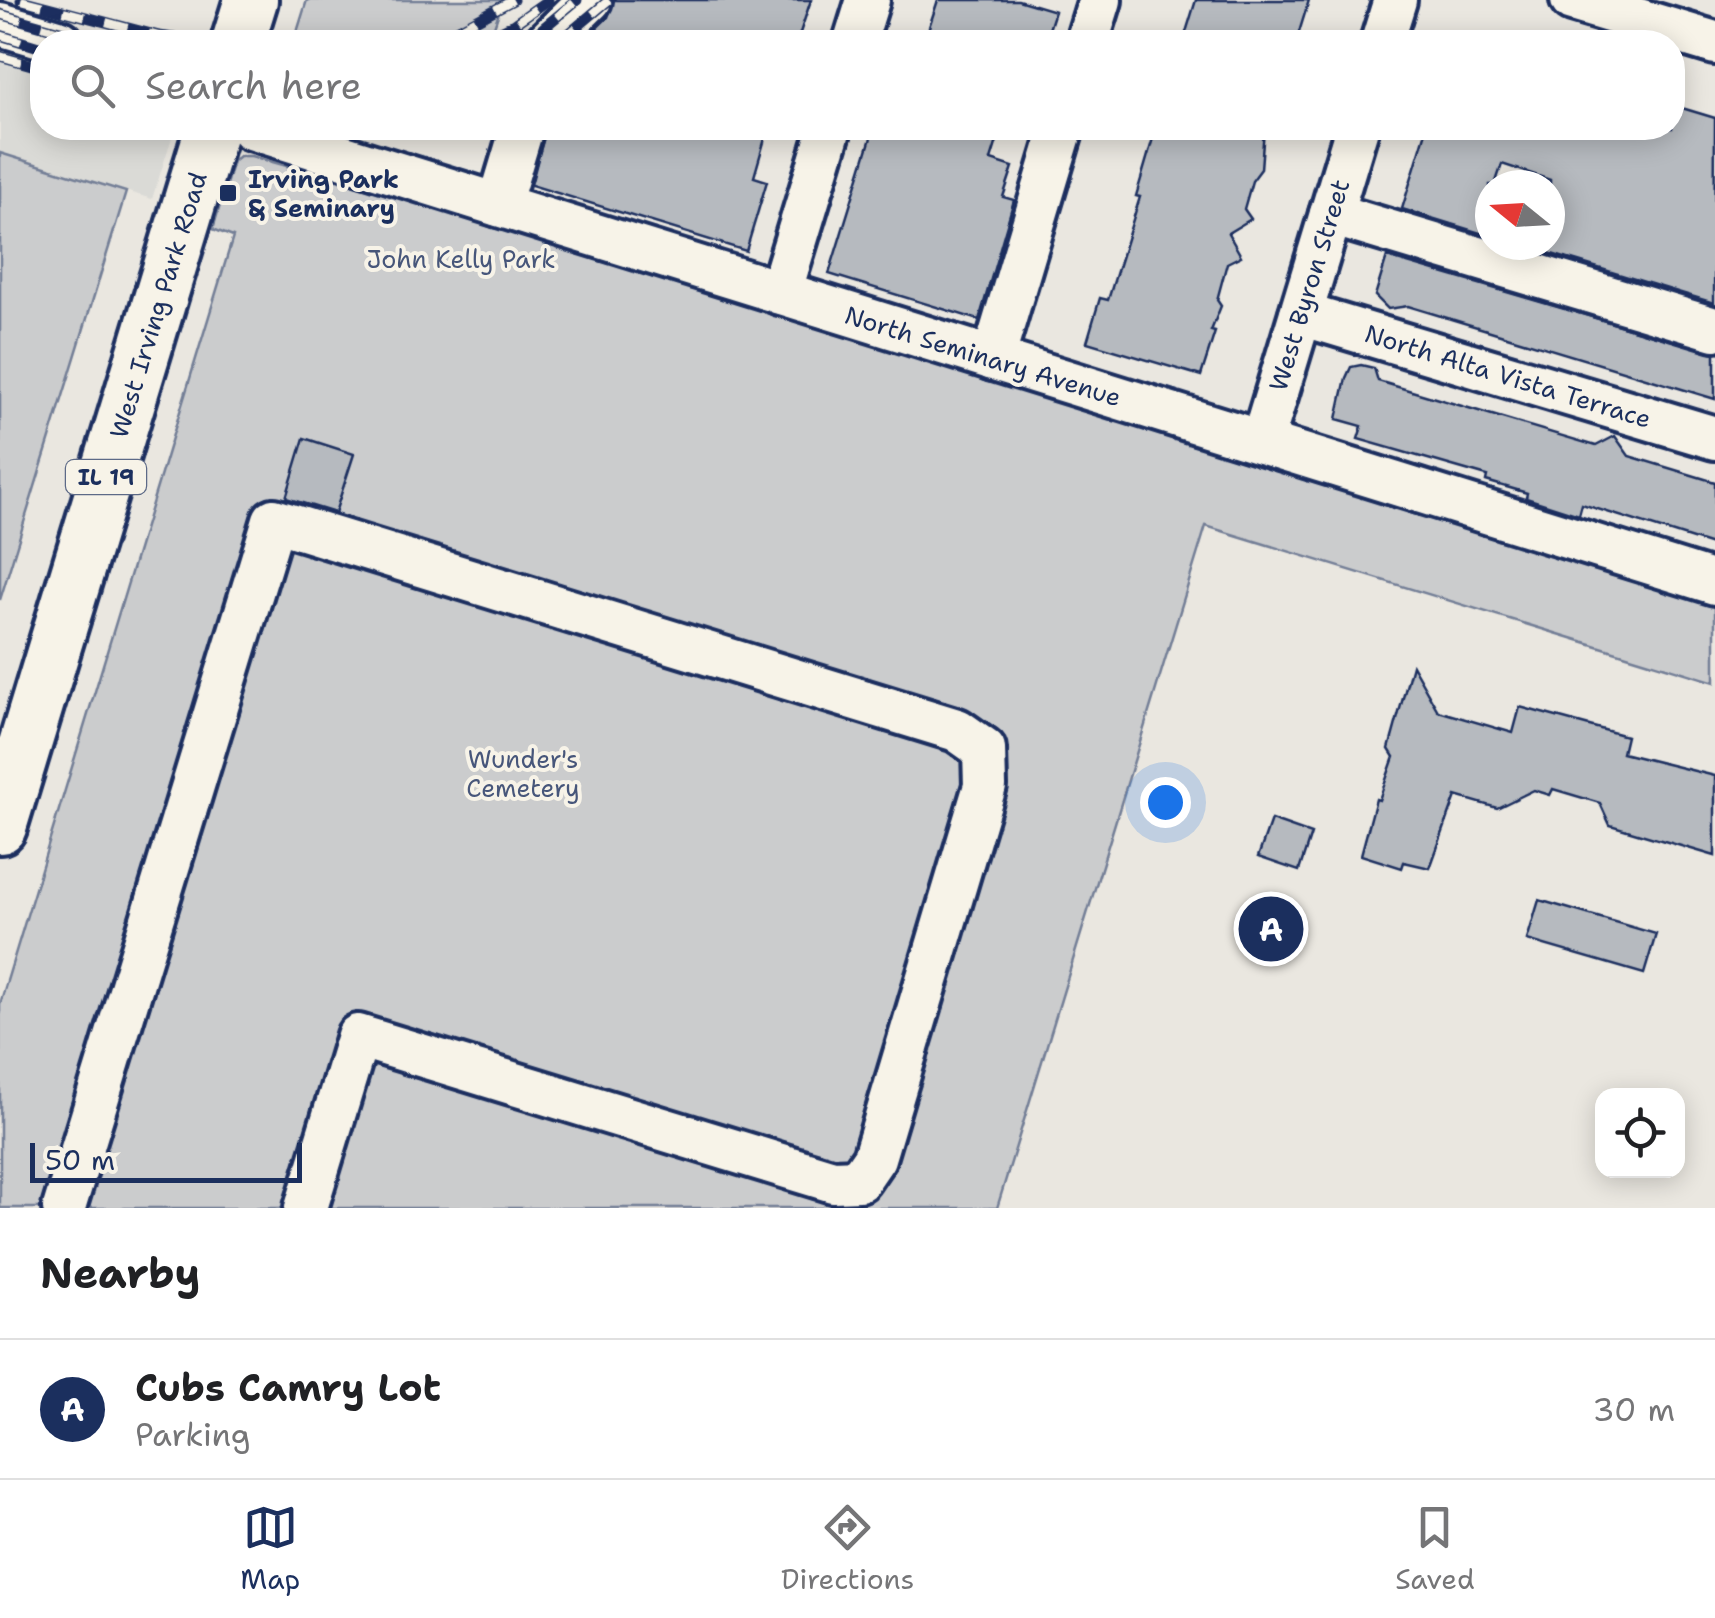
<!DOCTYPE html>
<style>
:root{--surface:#fff;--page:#f2f2f2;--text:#202124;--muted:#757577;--line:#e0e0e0;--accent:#1b2f5e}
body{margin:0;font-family:"Shantell Sans",sans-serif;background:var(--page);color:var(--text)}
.controls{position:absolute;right:30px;bottom:30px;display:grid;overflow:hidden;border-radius:20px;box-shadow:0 5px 25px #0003}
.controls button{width:90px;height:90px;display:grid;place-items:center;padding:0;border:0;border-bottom:2px solid var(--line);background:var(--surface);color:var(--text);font:50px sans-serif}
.compass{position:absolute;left:1475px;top:170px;width:90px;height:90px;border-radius:50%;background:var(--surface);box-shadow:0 5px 25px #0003;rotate:288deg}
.scale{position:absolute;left:30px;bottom:25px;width:272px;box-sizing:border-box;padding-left:10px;border:5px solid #1b2f5e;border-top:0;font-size:28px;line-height:35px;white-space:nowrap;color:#1b2f5e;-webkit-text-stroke:8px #f7f3e8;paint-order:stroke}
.you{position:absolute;left:1165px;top:802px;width:35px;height:35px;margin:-25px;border:8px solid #fff;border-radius:50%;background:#1a73e8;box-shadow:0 0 0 15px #1a73e833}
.badge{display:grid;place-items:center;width:65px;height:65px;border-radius:50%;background:var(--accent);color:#fff;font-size:32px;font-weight:700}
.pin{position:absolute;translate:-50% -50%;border:5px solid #fff;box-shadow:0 2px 10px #0006}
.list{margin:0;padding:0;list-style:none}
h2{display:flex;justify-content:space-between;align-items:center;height:130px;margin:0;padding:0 40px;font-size:42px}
h2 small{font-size:32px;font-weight:400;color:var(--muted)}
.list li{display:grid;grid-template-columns:65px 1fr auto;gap:30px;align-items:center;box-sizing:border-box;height:140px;padding:0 40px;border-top:2px solid var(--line)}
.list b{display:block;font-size:38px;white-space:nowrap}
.list p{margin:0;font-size:32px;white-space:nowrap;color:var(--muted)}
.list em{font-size:32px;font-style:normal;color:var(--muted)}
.icon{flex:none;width:55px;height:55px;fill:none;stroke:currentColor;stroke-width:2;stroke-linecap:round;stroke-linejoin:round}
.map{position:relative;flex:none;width:1715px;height:1208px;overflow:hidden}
.search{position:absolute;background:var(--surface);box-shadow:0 5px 25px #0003;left:30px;right:30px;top:30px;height:110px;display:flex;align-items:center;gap:25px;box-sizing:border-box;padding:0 35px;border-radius:40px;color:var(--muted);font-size:38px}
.sheet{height:270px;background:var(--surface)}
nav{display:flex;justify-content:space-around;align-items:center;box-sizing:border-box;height:140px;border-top:2px solid var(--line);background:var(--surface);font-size:28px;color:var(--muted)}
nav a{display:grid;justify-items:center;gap:5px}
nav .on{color:var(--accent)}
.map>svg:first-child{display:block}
.built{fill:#dadad6}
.green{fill:#cbcccd;stroke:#737e96;stroke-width:2.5}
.building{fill:#b6babf;stroke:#1b2f5e;stroke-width:2.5}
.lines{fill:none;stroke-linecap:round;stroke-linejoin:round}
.minor-casing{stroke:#1b2f5e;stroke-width:50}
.major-casing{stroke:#1b2f5e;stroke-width:60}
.minor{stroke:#f7f3e8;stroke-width:42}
.major{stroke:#f7f3e8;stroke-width:52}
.rail-casing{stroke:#1b2f5e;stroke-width:11}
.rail{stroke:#f7f3e8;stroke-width:8;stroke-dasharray:22;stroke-linecap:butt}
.poi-dot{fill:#1b2f5e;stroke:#f7f3e8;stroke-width:4}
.labels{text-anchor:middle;stroke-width:8;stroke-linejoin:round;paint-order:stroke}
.shield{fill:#f7f3e8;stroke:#5d6a87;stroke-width:2.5}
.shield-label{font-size:22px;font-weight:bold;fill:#1b2f5e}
.poi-label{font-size:25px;font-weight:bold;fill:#1b2f5e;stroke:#f7f3e8;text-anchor:start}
.park-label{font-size:25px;fill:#47567a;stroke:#f7f3e8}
.street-label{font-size:25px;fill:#1b2f5e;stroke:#f7f3e8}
</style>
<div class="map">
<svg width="1715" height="1208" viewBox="0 0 1715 1208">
<rect width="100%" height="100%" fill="#eae7e0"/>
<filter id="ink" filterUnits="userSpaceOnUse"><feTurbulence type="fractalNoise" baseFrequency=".01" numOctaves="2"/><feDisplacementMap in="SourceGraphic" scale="20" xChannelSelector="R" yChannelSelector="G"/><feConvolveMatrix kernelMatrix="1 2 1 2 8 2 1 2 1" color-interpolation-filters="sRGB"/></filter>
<g filter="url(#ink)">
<!-- built -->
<path class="built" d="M0,39L42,51V128H175L152,199L0,153Z"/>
<!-- green -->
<g class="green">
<path d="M307,0H503L489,42H294Z"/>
<path d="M0,153L126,192L0,600Z"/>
<path d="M239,156H251L477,219L1715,598V682L1206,526L997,1208H0V1004L233,237L213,229L233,161Z"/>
</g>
<!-- building -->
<g class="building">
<path d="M614,0H811L797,42H582L608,17Z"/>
<path d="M938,0H1018L1055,11L1045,42H924Z"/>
<path d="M1196,0H1309L1296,42H1183Z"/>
<path d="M1672,105L1715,118L1714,303L1522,245H1550V180L1502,164L1495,185H1490V236L1402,209L1427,128H1672Z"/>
<path d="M546,128H768L754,177L767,181L746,251L531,185Z"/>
<path d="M874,128H1001L991,160L1013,167L1003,197L1014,200L979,320L829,274Z"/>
<path d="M1156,128H1264L1261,169L1252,181L1244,209L1251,219L1228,233L1241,256L1227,263L1217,300L1221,306L1211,331L1215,332L1201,376L1087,342L1100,298L1108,300L1140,197L1136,196Z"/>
<path d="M1387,257L1715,353V399L1408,306L1388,309L1375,296Z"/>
<path d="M1361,365L1374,368L1378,381L1596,446L1615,436L1629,456L1715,482V546L1582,504L1579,515L1526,498L1527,493L1486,481L1487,476L1358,439L1362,426L1337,419L1346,378L1351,367Z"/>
<path d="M304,438L354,454L335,513L286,498Z"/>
<path d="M1412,665L1438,711L1513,733L1520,707L1626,736L1622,753L1715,776V856L1610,825L1600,803L1553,789L1550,795L1534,790L1497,808L1456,796L1430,868L1404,862L1402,868L1361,855L1376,799L1379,800L1394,757L1389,749Z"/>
<path d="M1271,820L1311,834L1299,871L1258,857Z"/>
<path d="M1539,900L1656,934L1644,974L1527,940Z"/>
</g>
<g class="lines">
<defs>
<g id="minor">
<path d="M1572,0L1715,43"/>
<path d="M0,24L61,42"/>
<path d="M547,42L590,0"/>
<path d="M855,42L868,0"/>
<path d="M1087,42L1100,0"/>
<path d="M1382,42L1395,0"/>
<path d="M251,128L1715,583"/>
<path d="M499,205L522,128"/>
<path d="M1331,214L1715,329"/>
<path d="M780,293L830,128"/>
<path d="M1301,314L1715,438"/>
<path d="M993,359L1062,128"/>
<path d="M1262,442L1357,128"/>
<path d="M64,1208L274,520L957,730L984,749L985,786L874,1158L859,1180L833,1181L358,1036L306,1208"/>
</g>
<g id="major">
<path d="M238,42L251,0"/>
<path d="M0,827L212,128"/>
</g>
</defs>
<!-- minor casing -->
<use href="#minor" class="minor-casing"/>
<!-- major casing -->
<use href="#major" class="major-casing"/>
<!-- minor -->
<use href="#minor" class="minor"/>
<!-- major -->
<use href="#major" class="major"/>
<defs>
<g id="rail">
<path d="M21,0L159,36L201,42"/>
<path d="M0,14L98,42"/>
<path d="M0,35L42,48"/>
<path d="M414,42L455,31L513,0"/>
<path d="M479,42L511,26L548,0"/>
<path d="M521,42L536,34L577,0"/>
<path d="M559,42L609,0"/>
<path d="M0,56L42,68"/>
</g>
</defs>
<!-- rail casing -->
<use href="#rail" class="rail-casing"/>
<!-- rail -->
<use href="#rail" class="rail"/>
</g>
</g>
<!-- markers -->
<rect class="poi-dot" x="218" y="183" width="20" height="20" rx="5"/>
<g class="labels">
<!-- shield labels -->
<rect class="shield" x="66" y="460" width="80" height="34" rx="8"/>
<g class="shield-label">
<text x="106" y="485">IL 19</text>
</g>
<!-- poi labels -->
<g class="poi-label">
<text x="248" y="188">Irving Park<tspan x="248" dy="29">&amp; Seminary</tspan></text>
</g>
<!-- park labels -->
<g class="park-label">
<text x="461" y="268">John Kelly Park</text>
<text x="523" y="768">Wunder's<tspan x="523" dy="29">Cemetery</tspan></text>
</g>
<!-- street labels -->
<g class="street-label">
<text transform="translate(1309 285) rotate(-73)" y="9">West Byron Street</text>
<text transform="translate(158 305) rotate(-73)" y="9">West Irving Park Road</text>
<text transform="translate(983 356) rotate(17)" y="9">North Seminary Avenue</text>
<text transform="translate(1508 376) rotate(17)" y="9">North Alta Vista Terrace</text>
</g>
</g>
</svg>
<div class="controls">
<button><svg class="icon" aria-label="locate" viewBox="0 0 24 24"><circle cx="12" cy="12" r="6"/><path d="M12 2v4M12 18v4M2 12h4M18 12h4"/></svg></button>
</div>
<svg class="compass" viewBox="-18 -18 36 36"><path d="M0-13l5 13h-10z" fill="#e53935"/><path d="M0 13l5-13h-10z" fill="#757577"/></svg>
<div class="scale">50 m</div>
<div class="you"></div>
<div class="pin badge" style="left:1271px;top:929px">A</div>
<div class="search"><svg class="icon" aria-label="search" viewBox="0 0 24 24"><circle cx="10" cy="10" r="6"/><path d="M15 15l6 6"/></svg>Search here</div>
</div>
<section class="sheet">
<h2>Nearby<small></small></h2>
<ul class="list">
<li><span class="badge">A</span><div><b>Cubs Camry Lot</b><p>Parking</p></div><em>30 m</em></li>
</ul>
</section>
<nav>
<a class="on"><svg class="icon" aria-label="map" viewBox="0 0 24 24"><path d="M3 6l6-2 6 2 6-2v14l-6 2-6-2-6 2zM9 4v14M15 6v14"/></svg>Map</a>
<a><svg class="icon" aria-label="directions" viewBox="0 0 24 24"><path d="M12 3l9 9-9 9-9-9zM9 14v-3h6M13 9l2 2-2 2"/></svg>Directions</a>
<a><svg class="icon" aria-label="saved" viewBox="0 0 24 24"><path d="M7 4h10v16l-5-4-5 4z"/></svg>Saved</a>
</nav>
